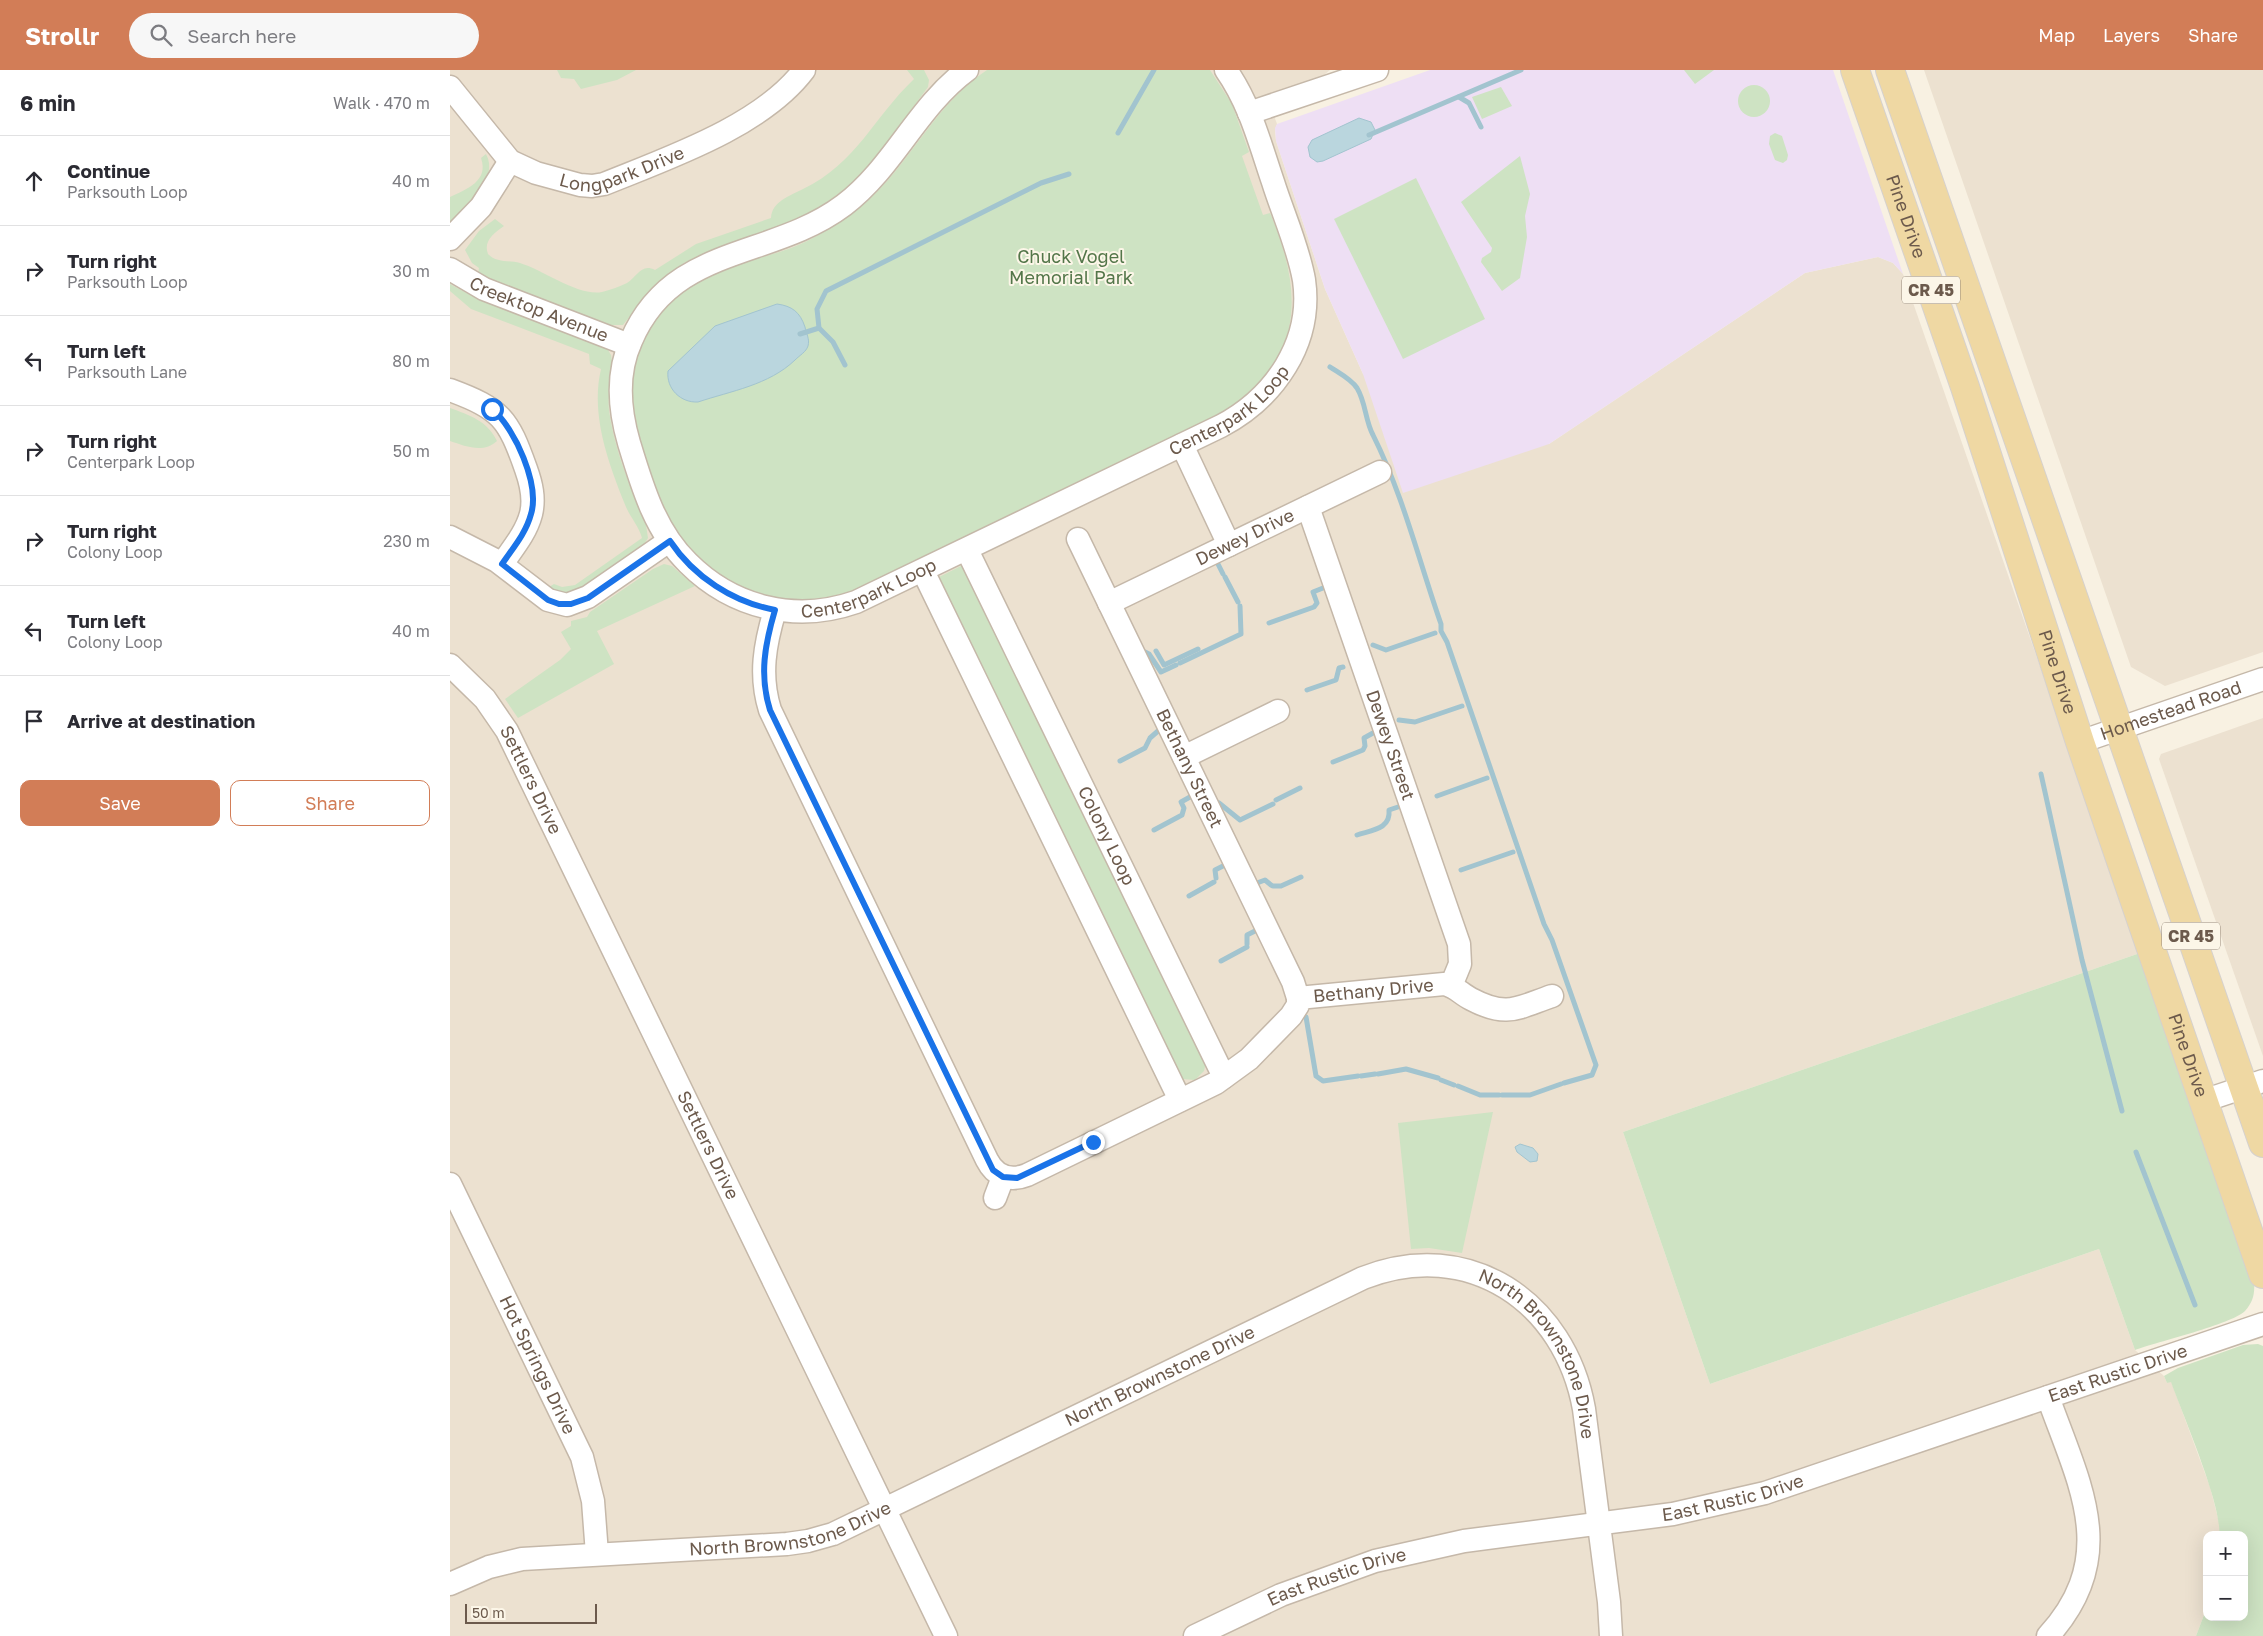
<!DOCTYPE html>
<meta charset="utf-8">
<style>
:root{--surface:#fff;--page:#f7f7f7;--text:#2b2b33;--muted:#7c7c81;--line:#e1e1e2;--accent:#d27d57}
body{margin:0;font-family:"Golos Text",sans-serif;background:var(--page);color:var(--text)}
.controls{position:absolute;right:15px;bottom:15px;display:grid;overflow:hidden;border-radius:10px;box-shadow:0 5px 20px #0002}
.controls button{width:45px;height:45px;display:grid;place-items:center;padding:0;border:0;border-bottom:1px solid var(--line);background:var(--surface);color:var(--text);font:25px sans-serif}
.scale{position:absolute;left:15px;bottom:12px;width:132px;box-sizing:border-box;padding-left:5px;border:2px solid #6c5a4c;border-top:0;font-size:14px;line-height:18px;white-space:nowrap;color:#6c5a4c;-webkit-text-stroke:4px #fcf6e8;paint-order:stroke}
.stop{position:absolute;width:15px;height:15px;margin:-11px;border:4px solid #1a73e8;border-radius:50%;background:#fff}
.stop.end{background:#1a73e8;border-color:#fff;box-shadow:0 1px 5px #0008}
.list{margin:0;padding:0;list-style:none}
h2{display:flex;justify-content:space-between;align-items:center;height:65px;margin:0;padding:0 20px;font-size:21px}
h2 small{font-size:16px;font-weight:400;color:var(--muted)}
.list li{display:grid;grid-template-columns:32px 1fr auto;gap:15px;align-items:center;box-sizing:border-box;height:90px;padding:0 20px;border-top:1px solid var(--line)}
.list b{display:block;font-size:19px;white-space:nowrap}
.list p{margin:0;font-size:16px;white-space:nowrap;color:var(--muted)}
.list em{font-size:16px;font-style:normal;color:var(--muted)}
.actions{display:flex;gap:10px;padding:15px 20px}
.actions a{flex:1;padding:11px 0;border:1px solid var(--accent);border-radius:10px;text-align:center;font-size:18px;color:var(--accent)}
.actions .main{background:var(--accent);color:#fff}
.icon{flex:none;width:28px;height:28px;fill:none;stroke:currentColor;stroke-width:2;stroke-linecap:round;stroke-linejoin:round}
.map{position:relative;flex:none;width:1813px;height:1566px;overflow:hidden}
header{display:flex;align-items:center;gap:30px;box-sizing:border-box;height:70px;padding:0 25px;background:var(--accent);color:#fff}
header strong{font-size:24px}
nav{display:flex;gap:28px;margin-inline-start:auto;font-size:18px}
.search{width:350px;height:45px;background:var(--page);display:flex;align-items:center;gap:12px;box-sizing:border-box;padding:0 18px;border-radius:28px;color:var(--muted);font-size:19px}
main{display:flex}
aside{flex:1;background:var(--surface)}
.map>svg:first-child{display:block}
.residential{fill:#ece1d0}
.education{fill:#eedff4}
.green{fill:#cee3c3}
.water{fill:#bad6de;stroke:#a2c4cf}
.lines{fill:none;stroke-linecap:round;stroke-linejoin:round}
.stream{stroke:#a2c4cf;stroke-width:5}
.minor-casing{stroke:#c5b8a9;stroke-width:25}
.major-casing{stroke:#d6d1cd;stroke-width:30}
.minor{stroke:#fff;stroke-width:22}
.major{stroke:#efd8a3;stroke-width:28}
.route{stroke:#1a73e8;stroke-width:6}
.labels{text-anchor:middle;stroke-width:4;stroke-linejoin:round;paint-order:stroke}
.shield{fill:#fcf6e8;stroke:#97897b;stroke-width:1}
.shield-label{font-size:16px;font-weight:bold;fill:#6c5a4c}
.street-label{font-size:18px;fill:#6c5a4c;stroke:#fcf6e8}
.park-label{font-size:18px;fill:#537649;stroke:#fcf6e8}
</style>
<header>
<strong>Strollr</strong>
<div class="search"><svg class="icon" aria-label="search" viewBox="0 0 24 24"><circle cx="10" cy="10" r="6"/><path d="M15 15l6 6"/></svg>Search here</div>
<nav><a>Map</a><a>Layers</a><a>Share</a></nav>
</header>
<main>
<aside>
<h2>6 min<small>Walk · 470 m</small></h2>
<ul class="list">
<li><svg class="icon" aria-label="ahead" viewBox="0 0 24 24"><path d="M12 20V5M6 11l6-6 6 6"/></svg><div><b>Continue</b><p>Parksouth Loop</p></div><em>40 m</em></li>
<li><svg class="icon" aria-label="right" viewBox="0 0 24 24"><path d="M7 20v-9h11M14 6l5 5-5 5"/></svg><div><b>Turn right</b><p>Parksouth Loop</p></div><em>30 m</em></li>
<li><svg class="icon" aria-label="left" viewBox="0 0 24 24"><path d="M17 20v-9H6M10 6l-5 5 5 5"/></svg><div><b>Turn left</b><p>Parksouth Lane</p></div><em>80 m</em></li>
<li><svg class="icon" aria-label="right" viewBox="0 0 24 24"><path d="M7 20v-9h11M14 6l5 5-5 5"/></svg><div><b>Turn right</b><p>Centerpark Loop</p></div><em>50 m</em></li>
<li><svg class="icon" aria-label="right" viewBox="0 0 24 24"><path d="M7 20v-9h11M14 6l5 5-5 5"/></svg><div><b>Turn right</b><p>Colony Loop</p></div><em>230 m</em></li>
<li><svg class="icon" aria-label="left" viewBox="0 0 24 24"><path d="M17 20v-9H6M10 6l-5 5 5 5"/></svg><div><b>Turn left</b><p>Colony Loop</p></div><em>40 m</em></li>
<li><svg class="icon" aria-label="arrive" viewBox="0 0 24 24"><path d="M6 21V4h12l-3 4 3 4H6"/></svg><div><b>Arrive at destination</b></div></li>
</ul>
<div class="actions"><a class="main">Save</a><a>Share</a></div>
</aside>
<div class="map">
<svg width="1813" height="1566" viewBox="0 0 1813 1566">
<rect width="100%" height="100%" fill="#f8f1e2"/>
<!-- residential -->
<g class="residential">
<path d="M0,0H880L874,5L817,26L827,54L825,61L826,71L875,219L913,304L1099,374L1355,203L1428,187L1443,193L1453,204L1690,883L1173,1062L1260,1314L1649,1179L1685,1280L1714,1306L1717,1313L1721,1311L1760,1417L1770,1456L1769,1465H1757V1537L1746,1566H0Z"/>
<path d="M1474,0H1813V582L1715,616L1681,597Z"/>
<path d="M1813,648V986L1709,689L1711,684Z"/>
</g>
<!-- education -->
<path class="education" d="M980,0H1383L1453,204L1443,193L1428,187L1355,203L1099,374L953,423L913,304L875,219L826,71L825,58L827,54Z"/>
<!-- green -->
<g class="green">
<path d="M107,0H186L167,10L131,19L124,9L111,8Z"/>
<path d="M457,0H474L479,10L478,17L420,96L397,118L367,139L328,158L253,184L234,193L202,218L173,255H160L28,204L29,198L22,193L15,180L29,161L45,149L54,156C44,163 33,171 38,184C46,193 59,190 70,193C93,200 130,227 152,222C160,220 169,217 177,213C187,207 191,193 205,200L246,174L321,148C322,131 340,126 353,119C407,93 423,48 464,9Z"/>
<path d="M537,0H760L782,34L799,82L792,86L813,145L820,143L821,145C847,209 856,268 803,322C795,330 784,336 775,342L413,518C364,534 327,535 280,511C266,504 251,495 242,482C217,450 209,429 196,390C190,371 183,352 181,331C177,279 210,232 255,208C281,194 313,188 341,178C362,170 382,157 401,144C457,105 478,39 537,0Z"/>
<path d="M1234,0H1264L1245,14Z"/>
<circle cx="1304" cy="31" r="16"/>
<path d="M1051,17L1062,36L1032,49L1022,27Z"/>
<path d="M1325,63L1332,66L1338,85L1337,90L1333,93L1325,90L1319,74L1320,66Z"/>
<path d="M36,84C50,109 15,137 0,154V127C17,119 39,111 31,88Z"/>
<path d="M1070,86L1080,124L1075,146L1077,167L1070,208L1052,221L1031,192L1032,188L1041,182L1042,178L1011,132Z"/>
<path d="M966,108L1035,249L953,289L884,149Z"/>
<path d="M0,214L22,226L149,275L158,280L161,285C165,303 157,322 159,340C164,379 181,419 196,455L198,468L193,476C174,489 139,521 117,523C110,524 104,521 99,517L104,514L112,517L125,515L192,468C189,457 181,448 176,437C159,395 140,345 151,299L140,294L139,284L21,239L0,221Z"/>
<path d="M0,338C19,345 38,351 47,371C33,384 15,376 0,371Z"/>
<path d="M214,494L222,496L245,516L147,561L164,594L68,648L55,629L110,590L121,579L111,562L121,556V551L137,547L140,542L203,499Z"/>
<path d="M515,494L756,992L754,1001L745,1010L732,1009L485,509Z"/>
<path d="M1690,883L1804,1212C1805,1224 1803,1232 1795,1241C1782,1254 1707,1272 1685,1280L1649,1179L1260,1314L1173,1062Z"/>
<path d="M1043,1042L1012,1183L979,1178L961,1179L948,1053Z"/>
<path d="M1808,1274L1813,1276V1566H1746L1757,1537V1547H1794V1465H1769C1773,1437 1732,1343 1721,1312L1717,1313L1714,1306L1728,1298L1793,1275Z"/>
</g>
<!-- water -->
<g class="water">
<path d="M909,48L921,52L925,60L921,69L873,91L867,92L860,87L858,77L862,70Z"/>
<path d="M327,234C342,236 350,242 355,257C356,263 360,269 358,276C356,282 350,285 345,290C319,315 281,321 248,332C231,333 216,319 218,301L265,256Z"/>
<path d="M1070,1074L1083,1078L1088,1084L1087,1091L1080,1092L1067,1082L1065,1077Z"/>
</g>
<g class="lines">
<!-- stream -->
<g class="stream">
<path d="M1009,27L1019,33L1031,57"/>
<path d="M668,63L704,0"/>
<path d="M919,65L1071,0"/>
<path d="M350,264L369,258"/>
<path d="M395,295L383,272L369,258L367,239L376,221L591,113L619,104"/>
<path d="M880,297C889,303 901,309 907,318C916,333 915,350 923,365C953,425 969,491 991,554V561L997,572L1094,854L1102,870L1146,995L1142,1005L1114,1013"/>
<path d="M768,494L773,504"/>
<path d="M775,507L788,532"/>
<path d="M819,553L864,537L867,533L863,522L873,518"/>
<path d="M923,575L936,580L985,563"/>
<path d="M706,581L714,595L748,579"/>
<path d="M695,582L699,584L711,602L726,595"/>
<path d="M730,593L791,564L790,536"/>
<path d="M857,620L886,610L889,598L893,597"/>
<path d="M949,650L965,652L1012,636"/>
<path d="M670,691L695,678L700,668L708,661"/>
<path d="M883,692L913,680L915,676L914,668L923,663"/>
<path d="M1591,704L1632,890L1672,1041"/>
<path d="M987,726L1037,708"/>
<path d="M826,730L850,718"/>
<path d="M769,733L790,750L823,734"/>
<path d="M704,760L732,745L734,738L731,732L740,727"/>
<path d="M907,765C922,760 941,759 939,740L948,737"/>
<path d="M1011,800L1063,782"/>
<path d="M766,808L765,800L773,796"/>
<path d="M807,813L815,810L821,815"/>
<path d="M823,816H831L851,807"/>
<path d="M739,826L764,812"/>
<path d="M797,874V865L805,861"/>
<path d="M771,891L797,877"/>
<path d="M856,947L866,1006L873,1011L908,1006"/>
<path d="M928,1004L956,999L988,1008"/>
<path d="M911,1006L925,1004"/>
<path d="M991,1010L1004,1015"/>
<path d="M1008,1016L1030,1025H1049"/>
<path d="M1052,1025H1080L1111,1014"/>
<path d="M1686,1082L1745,1235"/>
</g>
<defs>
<g id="minor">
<path id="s1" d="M517,0C467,37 444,97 394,135C321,190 222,174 181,271C166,304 169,339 179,373C192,416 205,461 238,493C283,538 346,553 406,532L771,356C824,328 863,273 854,210C848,176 833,144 823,112C810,74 800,34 776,0"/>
<path id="s2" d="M0,17L60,91L86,103L130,115L142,116L154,114C218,88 312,56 354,0"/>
<path d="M799,43L927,0"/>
<path d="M0,169L31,137L60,91"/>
<path id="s3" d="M0,199L34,219L179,275"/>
<path d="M0,320C51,339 58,348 76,399C81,413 85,428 81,444C76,463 63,478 52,494"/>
<path d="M732,375L779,475"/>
<path id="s4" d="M858,437L1009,874L1010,894L1001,916"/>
<path d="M0,467L47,491L98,530L117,535L138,527L219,471"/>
<path id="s5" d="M628,469L843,912L848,928"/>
<path id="s6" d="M517,480L774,1007"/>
<path d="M473,501L730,1030"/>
<path id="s7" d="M659,533L930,402"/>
<path id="s8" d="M325,540C315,574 309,605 320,640L537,1090C545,1106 559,1112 577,1105L766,1013L799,989L841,946L848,935V928L994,914C1005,916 1011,924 1021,929C1057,948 1067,938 1102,926"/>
<path id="s9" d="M0,595L35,629L57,661L496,1566"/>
<path id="s10" d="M1630,672L1813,609"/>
<path d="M734,687L828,641"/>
<path d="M1753,1031L1813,1011"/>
<path id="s11" d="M0,1114L132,1387L143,1431L147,1484"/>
<path d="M545,1128L553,1107"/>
<path d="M1598,1327C1629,1414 1671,1486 1598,1566"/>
<path id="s12" d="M0,1514L39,1497L72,1489L337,1474L358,1471L383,1464L913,1208C1019,1166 1115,1232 1134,1339L1159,1532L1161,1566"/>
<path id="s13" d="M745,1566L831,1525L925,1491L1014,1471L1223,1444L1315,1423L1813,1254"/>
</g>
<g id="major">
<path id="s14" d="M1405,0L1515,317L1630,672L1813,1204"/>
<path d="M1440,0L1813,1073"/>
</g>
</defs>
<!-- minor casing -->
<use href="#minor" class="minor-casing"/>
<!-- major casing -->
<use href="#major" class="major-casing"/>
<!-- minor -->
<use href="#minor" class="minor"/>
<!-- major -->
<use href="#major" class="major"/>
</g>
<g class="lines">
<!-- route -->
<path class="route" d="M42,339C65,358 90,415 81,444C76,463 63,478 52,494L98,530L109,534H121L138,528L220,471C244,507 283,532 325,540C315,574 309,605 320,640L543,1100L553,1107L567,1108L643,1072"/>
</g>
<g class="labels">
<!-- shield labels -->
<g class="shield">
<rect x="1452" y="206.5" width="58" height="27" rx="4"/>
<rect x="1712" y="852.5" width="58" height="27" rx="4"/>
</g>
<g class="shield-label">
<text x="1481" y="226">CR 45</text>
<text x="1741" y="872">CR 45</text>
</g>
<!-- street labels -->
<g class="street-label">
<text dy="6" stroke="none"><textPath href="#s2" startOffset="214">Longpark Drive</textPath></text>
<text dy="6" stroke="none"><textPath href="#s14" startOffset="155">Pine Drive</textPath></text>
<text dy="6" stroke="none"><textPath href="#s3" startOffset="98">Creektop Avenue</textPath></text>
<text dy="6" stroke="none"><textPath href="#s1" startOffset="1286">Centerpark Loop</textPath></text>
<text dy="6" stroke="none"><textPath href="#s7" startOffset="151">Dewey Drive</textPath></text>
<text dy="6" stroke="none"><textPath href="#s1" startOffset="881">Centerpark Loop</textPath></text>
<text dy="6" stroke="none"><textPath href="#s14" startOffset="635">Pine Drive</textPath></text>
<text dy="6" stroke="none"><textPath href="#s10" startOffset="96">Homestead Road</textPath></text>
<text dy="6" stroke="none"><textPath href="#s4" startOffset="252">Dewey Street</textPath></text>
<text dy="6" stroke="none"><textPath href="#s5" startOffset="255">Bethany Street</textPath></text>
<text dy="6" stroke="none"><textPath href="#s9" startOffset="142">Settlers Drive</textPath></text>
<text dy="6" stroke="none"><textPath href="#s6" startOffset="318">Colony Loop</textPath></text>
<text dy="6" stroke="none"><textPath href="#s8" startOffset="1056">Bethany Drive</textPath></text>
<text dy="6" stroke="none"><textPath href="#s14" startOffset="1040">Pine Drive</textPath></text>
<text dy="6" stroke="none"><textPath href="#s9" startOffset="548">Settlers Drive</textPath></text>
<text dy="6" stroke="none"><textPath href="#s12" startOffset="1201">North Brownstone Drive</textPath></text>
<text dy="6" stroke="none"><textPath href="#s11" startOffset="201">Hot Springs Drive</textPath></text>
<text dy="6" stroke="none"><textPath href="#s13" startOffset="964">East Rustic Drive</textPath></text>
<text dy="6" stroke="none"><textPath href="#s12" startOffset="752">North Brownstone Drive</textPath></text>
<text dy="6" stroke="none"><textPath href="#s13" startOffset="559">East Rustic Drive</textPath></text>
<text dy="6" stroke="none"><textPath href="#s12" startOffset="348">North Brownstone Drive</textPath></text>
<text dy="6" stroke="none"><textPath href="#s13" startOffset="154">East Rustic Drive</textPath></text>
</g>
<!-- park labels -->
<g class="park-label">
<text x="621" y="193">Chuck Vogel<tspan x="621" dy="21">Memorial Park</tspan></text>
</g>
</g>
</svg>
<div class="controls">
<button>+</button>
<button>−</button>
</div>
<div class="scale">50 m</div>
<div class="stop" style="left:42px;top:339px"></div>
<div class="stop end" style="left:643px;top:1072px"></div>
</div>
</main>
